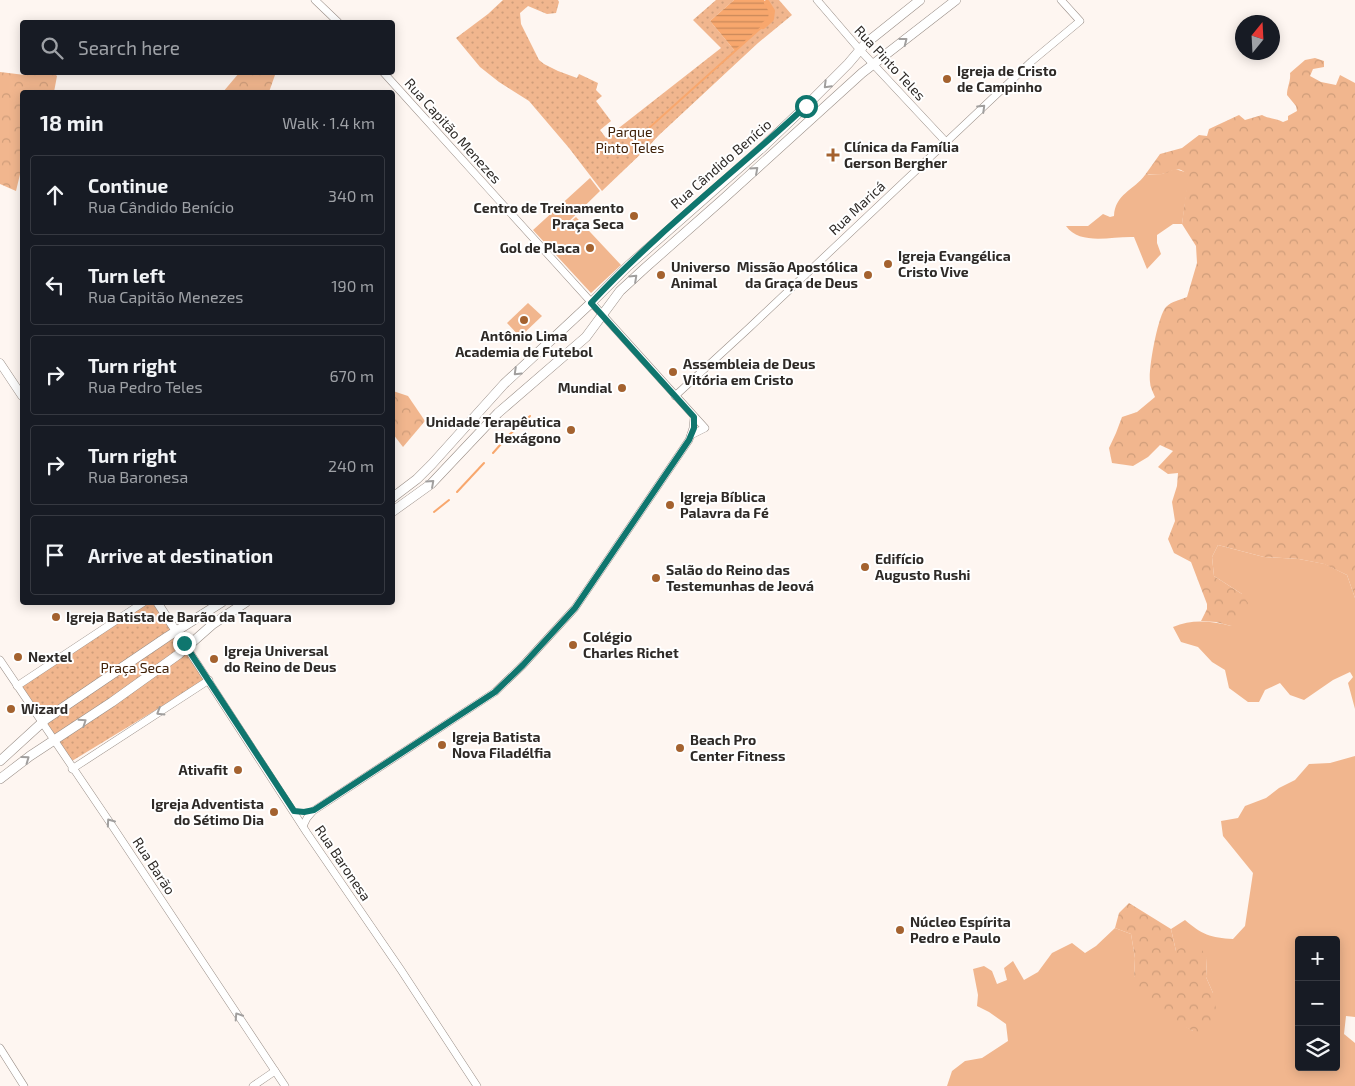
<!DOCTYPE html>
<meta charset="utf-8">
<style>
:root{--surface:#171b24;--page:#20242c;--text:#f1f3f6;--muted:#9ea1a6;--line:#363941}
body{margin:0;font-family:"Exo 2",sans-serif;background:var(--page);color:var(--text)}
.controls{position:absolute;right:15px;bottom:15px;display:grid;overflow:hidden;border-radius:5px;box-shadow:0 2px 12px #0003}
.controls button{width:45px;height:45px;display:grid;place-items:center;padding:0;border:0;border-bottom:1px solid var(--line);background:var(--surface);color:var(--text);font:25px sans-serif}
.compass{position:absolute;left:1235px;top:15px;width:45px;height:45px;border-radius:50%;background:var(--surface);box-shadow:0 2px 12px #0003;rotate:18deg}
.stop{position:absolute;width:15px;height:15px;margin:-11px;border:4px solid #0f766e;border-radius:50%;background:#fff}
.stop.end{background:#0f766e;border-color:#fff;box-shadow:0 1px 5px #0008}
.list{margin:0;padding:0;list-style:none}
h2{display:flex;justify-content:space-between;align-items:center;height:65px;margin:0;padding:0 20px;font-size:21px}
h2 small{font-size:16px;font-weight:400;color:var(--muted)}
.list li{display:grid;grid-template-columns:32px 1fr auto;gap:15px;align-items:center;box-sizing:border-box;height:80px;margin:0 10px 10px;padding:0 10px;border:1px solid var(--line);border-radius:5px}
.list b{display:block;font-size:19px;white-space:nowrap}
.list p{margin:0;font-size:16px;white-space:nowrap;color:var(--muted)}
.list em{font-size:16px;font-style:normal;color:var(--muted)}
.icon{flex:none;width:28px;height:28px;fill:none;stroke:currentColor;stroke-width:2;stroke-linecap:round;stroke-linejoin:round}
.map{position:relative;flex:none;width:1355px;height:1086px;overflow:hidden}
.search{position:absolute;background:var(--surface);box-shadow:0 2px 12px #0003;left:20px;top:20px;width:375px;height:55px;display:flex;align-items:center;gap:12px;box-sizing:border-box;padding:0 18px;border-radius:5px;color:var(--muted);font-size:19px}
.panel{position:absolute;background:var(--surface);box-shadow:0 2px 12px #0003;left:20px;top:90px;width:375px;height:515px;border-radius:5px}
.map>svg:first-child{display:block}
.grass{fill:#f1b68e;fill-rule:evenodd}
.forest{fill:url(#forest-crowns)}
.park{fill:url(#park-dots)}
.water{fill:url(#water-rules)}
.lines{fill:none;stroke-linecap:round;stroke-linejoin:round}
.stream{stroke:#f8a76d;stroke-width:2}
.canal{stroke:#f8a76d;stroke-width:6}
.tertiary-casing{stroke:#998e87;stroke-width:8}
.secondary-casing{stroke:#998e87;stroke-width:9}
.primary-casing{stroke:#998e87;stroke-width:10}
.tertiary{stroke:#fff;stroke-width:7}
.secondary{stroke:#fff;stroke-width:8}
.primary{stroke:#fff;stroke-width:9}
.oneway{stroke:#a19f9e}
.route{stroke:#0f766e;stroke-width:6}
.poi-dot{fill:#a4622f;stroke:#fff;stroke-width:2}
.labels{text-anchor:middle;stroke-width:4;stroke-linejoin:round;paint-order:stroke}
.street-label{font-size:14px;fill:#2e2a27;stroke:#fff}
.poi-label{font-size:14px;font-weight:bold;fill:#2e2a27;stroke:#fff;text-anchor:start}
.park-label{font-size:14px;fill:#402108;stroke:#fff}
</style>
<div class="map">
<svg width="1355" height="1086" viewBox="0 0 1355 1086">
<defs>
<pattern id="forest-crowns" width="20" height="18" patternUnits="userSpaceOnUse" patternTransform="scale(1.25)"><rect width="20" height="18" fill="#f1b68e"/><path d="M2 6a3 3 0 1 1 6 0M12 15a3 3 0 1 1 6 0" fill="none" stroke="#cf9d7a"/></pattern>
<pattern id="park-dots" width="8" height="8" patternUnits="userSpaceOnUse" patternTransform="scale(1.25)"><rect width="8" height="8" fill="#f1b68e"/><path d="M2 2h.1M6 6h.1" fill="none" stroke="#cf9d7a" stroke-width="1.8" stroke-linecap="round"/></pattern>
<pattern id="water-rules" width="6" height="5" patternUnits="userSpaceOnUse" patternTransform="scale(1.25)"><rect width="6" height="5" fill="#f8a76d"/><path d="M0 2.5h6" fill="none" stroke="#c9885a"/></pattern>
</defs>
<rect width="100%" height="100%" fill="#fef6f1"/>
<!-- grass -->
<g class="grass">
<path d="M1175,169L1185,172L1189,176L1182,224H1173L1157,235V243L1161,254L1147,269L1134,237C1112,236 1080,246 1066,226H1088L1103,214L1110,217L1114,216C1115,194 1134,190 1145,175L1162,174Z"/>
<path d="M590,178L600,191L559,231L576,217L621,265L591,293L533,230Z"/>
<path d="M528,303L542,316L520,337L507,323Z"/>
<path d="M1218,545L1264,557L1299,559L1325,564L1347,575L1355,598V709L1348,683L1353,677L1350,672L1333,680L1304,700L1290,695L1280,683L1265,690L1259,702H1248L1229,688L1225,670L1212,662L1198,647L1181,642L1173,627C1192,619 1211,621 1231,626L1242,594L1214,576L1212,557Z"/>
<path d="M1355,756V1017L1346,1016L1344,1034L1355,1043V1086H947L952,1071L965,1061L982,1058L1008,1041L1006,1024L989,1012L977,1006L978,995L973,969L984,966L992,971L997,984L1007,980L1004,968L1013,961L1024,980L1038,972L1052,953L1072,943L1085,953L1096,946L1115,928L1131,934L1135,958L1134,976L1178,1022L1193,1031L1213,993L1206,977L1207,958L1176,951L1171,929L1185,920C1201,934 1211,938 1233,939L1245,926L1253,873L1223,836L1221,821L1238,818L1245,806L1266,798L1279,788L1295,780L1309,764L1330,763ZM1299,940H1336V1067H1299Z"/>
</g>
<!-- forest -->
<g class="forest">
<path d="M1315,58L1324,61V67L1313,69L1310,76L1321,82L1336,85L1340,75L1355,83V598L1347,575L1324,564L1299,559L1264,557L1218,545L1212,557L1214,576L1242,594L1248,603L1246,619L1231,626L1216,622L1201,621L1207,609V604L1191,562L1174,553L1168,539L1175,521L1172,502L1177,486L1178,473L1168,474L1158,467L1173,451L1160,445L1148,457L1133,466L1112,463L1109,448L1116,433L1122,417L1137,412L1155,397C1153,392 1150,387 1150,382C1148,370 1158,315 1166,307C1172,301 1180,300 1187,297L1197,263L1196,246L1182,224L1188,176C1179,164 1173,172 1162,174C1157,175 1151,174 1145,175L1160,154L1182,148L1199,135L1207,136L1209,129L1239,115L1245,120L1262,115C1269,119 1276,118 1283,122L1288,120V116L1297,111L1296,106L1287,95C1287,87 1291,81 1290,73L1305,60Z"/>
<path d="M0,72L25,75L28,73H54L57,76L54,92H22V166L16,191L0,184Z"/>
<path d="M239,73H268L275,75L269,92H223Z"/>
<path d="M393,391L408,396L425,421L403,447L393,434Z"/>
<path d="M1129,903L1171,929L1176,951L1182,947L1197,942L1207,958L1206,977L1213,993L1217,1014L1207,1034L1193,1031L1157,1013L1144,999L1134,976L1135,958L1131,934L1115,928L1119,913Z"/>
</g>
<!-- park -->
<g class="park">
<path d="M503,0H558L559,2L556,13L547,14L528,6L520,13L521,24L539,60L544,64L558,71L577,78L579,74L598,83L596,90L602,96L596,101L611,121L600,130L606,138L721,48L693,20L716,0H734L710,21L735,51L771,19L773,11L765,0H779L792,15L758,43L658,136L648,147L650,127L696,86L650,126L647,148L602,191L569,148L529,101L499,82L480,67L456,38L488,14Z"/>
<path d="M149,602L153,603L205,680L72,761L20,688Z"/>
</g>
<!-- water -->
<path class="water" d="M734,0H764L772,11L770,19L735,51L710,21Z"/>
<g class="lines">
<!-- stream -->
<g class="stream">
<path d="M647,150L650,127L763,26"/>
<path d="M493,453L509,435L530,416"/>
<path d="M457,492L484,463"/>
<path d="M434,512L449,500"/>
</g>
<!-- canal -->
<path class="canal" d="M763,26L771,19L772,11L767,3"/>
<defs>
<g id="tertiary">
<path d="M315,0L338,22"/>
<path d="M817,0L860,50L946,142"/>
<path d="M383,72L705,428L691,435"/>
<path d="M675,396L749,328L1032,61L1080,21L1061,0"/>
<path d="M187,648L307,833L401,970L477,1086"/>
<path d="M0,660L113,827L285,1086"/>
<path d="M17,686L144,602"/>
<path d="M72,769L209,680"/>
<path d="M303,826L307,818L313,811L495,692L523,665L575,608L689,440L693,428L694,417"/>
<path d="M0,1048L24,1086"/>
<path d="M253,1086L275,1071"/>
</g>
<g id="secondary">
<path d="M0,363L22,396"/>
<path d="M157,602L187,648"/>
</g>
<g id="primary">
<path d="M392,498L417,479L432,464L504,384L591,303L628,266L763,147L806,106L848,64L865,44L920,0"/>
<path d="M392,512L431,484L498,413L586,337L620,291L645,268L722,200L862,73L956,0"/>
<path d="M0,761L46,719L167,637L222,602"/>
<path d="M0,779L30,756L112,702L179,654L213,624L246,602"/>
</g>
</defs>
<!-- tertiary casing -->
<use href="#tertiary" class="tertiary-casing"/>
<!-- secondary casing -->
<use href="#secondary" class="secondary-casing"/>
<!-- primary casing -->
<use href="#primary" class="primary-casing"/>
<!-- tertiary -->
<use href="#tertiary" class="tertiary"/>
<!-- secondary -->
<use href="#secondary" class="secondary"/>
<!-- primary -->
<use href="#primary" class="primary"/>
</g>
<!-- one-way arrows -->
<defs><path id="oneway-chevron" d="M-2-3.5L2.5 0L-2 3.5" fill="none" stroke-width="1.6" stroke-linecap="round" stroke-linejoin="round" transform="scale(1.25)"/></defs>
<g class="oneway">
<use href="#oneway-chevron" transform="translate(904 41) rotate(-38)"/>
<use href="#oneway-chevron" transform="translate(827 85) rotate(135)"/>
<use href="#oneway-chevron" transform="translate(982 108) rotate(-44)"/>
<use href="#oneway-chevron" transform="translate(755 170) rotate(-42)"/>
<use href="#oneway-chevron" transform="translate(634 278) rotate(-43)"/>
<use href="#oneway-chevron" transform="translate(517 372) rotate(136)"/>
<use href="#oneway-chevron" transform="translate(431 483) rotate(-42)"/>
<use href="#oneway-chevron" transform="translate(160 712) rotate(148)"/>
<use href="#oneway-chevron" transform="translate(83 722) rotate(-34)"/>
<use href="#oneway-chevron" transform="translate(26 759) rotate(-36)"/>
<use href="#oneway-chevron" transform="translate(110 822) rotate(-125)"/>
<use href="#oneway-chevron" transform="translate(238 1016) rotate(-123)"/>
</g>
<g class="lines">
<!-- route -->
<path class="route" d="M184,643L294,811L304,812L314,810L495,692L523,665L575,608L689,440L694,428V417L591,303C657,232 735,172 806,106"/>
</g>
<!-- markers -->
<g class="poi-dot">
<circle cx="947" cy="79" r="5"/>
<path d="M830.5 147.5h5v5h5v5h-5v5h-5v-5h-5v-5h5z"/>
<circle cx="634" cy="216" r="5"/>
<circle cx="590" cy="248" r="5"/>
<circle cx="888" cy="264" r="5"/>
<circle cx="661" cy="275" r="5"/>
<circle cx="868" cy="275" r="5"/>
<circle cx="524" cy="320" r="5"/>
<circle cx="673" cy="372" r="5"/>
<circle cx="622" cy="388" r="5"/>
<circle cx="571" cy="430" r="5"/>
<circle cx="670" cy="505" r="5"/>
<circle cx="865" cy="567" r="5"/>
<circle cx="656" cy="578" r="5"/>
<circle cx="56" cy="617" r="5"/>
<circle cx="573" cy="645" r="5"/>
<circle cx="18" cy="657" r="5"/>
<circle cx="214" cy="659" r="5"/>
<circle cx="11" cy="709" r="5"/>
<circle cx="442" cy="745" r="5"/>
<circle cx="680" cy="748" r="5"/>
<circle cx="238" cy="770" r="5"/>
<circle cx="274" cy="812" r="5"/>
<circle cx="900" cy="930" r="5"/>
</g>
<g class="labels">
<!-- street labels -->
<g class="street-label">
<text transform="translate(890 63) rotate(47)" y="5">Rua Pinto Teles</text>
<text transform="translate(453 131) rotate(48)" y="5">Rua Capitão Menezes</text>
<text transform="translate(721 164) rotate(-41)" y="5">Rua Cândido Benício</text>
<text transform="translate(857 208) rotate(-43)" y="5">Rua Maricá</text>
<text transform="translate(343 863) rotate(56)" y="5">Rua Baronesa</text>
<text transform="translate(154 866) rotate(57)" y="5">Rua Barão</text>
</g>
<!-- poi labels -->
<g class="poi-label">
<text x="957" y="76">Igreja de Cristo<tspan x="957" dy="16">de Campinho</tspan></text>
<text x="844" y="152">Clínica da Família<tspan x="844" dy="16">Gerson Bergher</tspan></text>
<text x="624" y="213" text-anchor="end">Centro de Treinamento<tspan x="624" dy="16">Praça Seca</tspan></text>
<text x="580" y="253" text-anchor="end">Gol de Placa</text>
<text x="898" y="261">Igreja Evangélica<tspan x="898" dy="16">Cristo Vive</tspan></text>
<text x="671" y="272">Universo<tspan x="671" dy="16">Animal</tspan></text>
<text x="858" y="272" text-anchor="end">Missão Apostólica<tspan x="858" dy="16">da Graça de Deus</tspan></text>
<text x="524" y="341" text-anchor="middle">Antônio Lima<tspan x="524" dy="16">Academia de Futebol</tspan></text>
<text x="683" y="369">Assembleia de Deus<tspan x="683" dy="16">Vitória em Cristo</tspan></text>
<text x="612" y="393" text-anchor="end">Mundial</text>
<text x="561" y="427" text-anchor="end">Unidade Terapêutica<tspan x="561" dy="16">Hexágono</tspan></text>
<text x="680" y="502">Igreja Bíblica<tspan x="680" dy="16">Palavra da Fé</tspan></text>
<text x="875" y="564">Edifício<tspan x="875" dy="16">Augusto Rushi</tspan></text>
<text x="666" y="575">Salão do Reino das<tspan x="666" dy="16">Testemunhas de Jeová</tspan></text>
<text x="66" y="622">Igreja Batista de Barão da Taquara</text>
<text x="583" y="642">Colégio<tspan x="583" dy="16">Charles Richet</tspan></text>
<text x="224" y="656">Igreja Universal<tspan x="224" dy="16">do Reino de Deus</tspan></text>
<text x="28" y="662">Nextel</text>
<text x="21" y="714">Wizard</text>
<text x="452" y="742">Igreja Batista<tspan x="452" dy="16">Nova Filadélfia</tspan></text>
<text x="690" y="745">Beach Pro<tspan x="690" dy="16">Center Fitness</tspan></text>
<text x="228" y="775" text-anchor="end">Ativafit</text>
<text x="264" y="809" text-anchor="end">Igreja Adventista<tspan x="264" dy="16">do Sétimo Dia</tspan></text>
<text x="910" y="927">Núcleo Espírita<tspan x="910" dy="16">Pedro e Paulo</tspan></text>
</g>
<!-- park labels -->
<g class="park-label">
<text x="630" y="137">Parque<tspan x="630" dy="16">Pinto Teles</tspan></text>
<text x="135" y="673">Praça Seca</text>
</g>
</g>
</svg>
<div class="controls">
<button>+</button>
<button>−</button>
<button><svg class="icon" aria-label="layers" viewBox="0 0 24 24"><path d="M12 4l9 5-9 5-9-5zM3 14l9 5 9-5"/></svg></button>
</div>
<svg class="compass" viewBox="-18 -18 36 36"><path d="M0-13l5 13h-10z" fill="#e53935"/><path d="M0 13l5-13h-10z" fill="#9ea1a6"/></svg>
<div class="stop" style="left:806px;top:106px"></div>
<div class="stop end" style="left:184px;top:643px"></div>
<div class="search"><svg class="icon" aria-label="search" viewBox="0 0 24 24"><circle cx="10" cy="10" r="6"/><path d="M15 15l6 6"/></svg>Search here</div>
<section class="panel">
<h2>18 min<small>Walk · 1.4 km</small></h2>
<ul class="list">
<li><svg class="icon" aria-label="ahead" viewBox="0 0 24 24"><path d="M12 20V5M6 11l6-6 6 6"/></svg><div><b>Continue</b><p>Rua Cândido Benício</p></div><em>340 m</em></li>
<li><svg class="icon" aria-label="left" viewBox="0 0 24 24"><path d="M17 20v-9H6M10 6l-5 5 5 5"/></svg><div><b>Turn left</b><p>Rua Capitão Menezes</p></div><em>190 m</em></li>
<li><svg class="icon" aria-label="right" viewBox="0 0 24 24"><path d="M7 20v-9h11M14 6l5 5-5 5"/></svg><div><b>Turn right</b><p>Rua Pedro Teles</p></div><em>670 m</em></li>
<li><svg class="icon" aria-label="right" viewBox="0 0 24 24"><path d="M7 20v-9h11M14 6l5 5-5 5"/></svg><div><b>Turn right</b><p>Rua Baronesa</p></div><em>240 m</em></li>
<li><svg class="icon" aria-label="arrive" viewBox="0 0 24 24"><path d="M6 21V4h12l-3 4 3 4H6"/></svg><div><b>Arrive at destination</b></div></li>
</ul>
</section>
</div>
